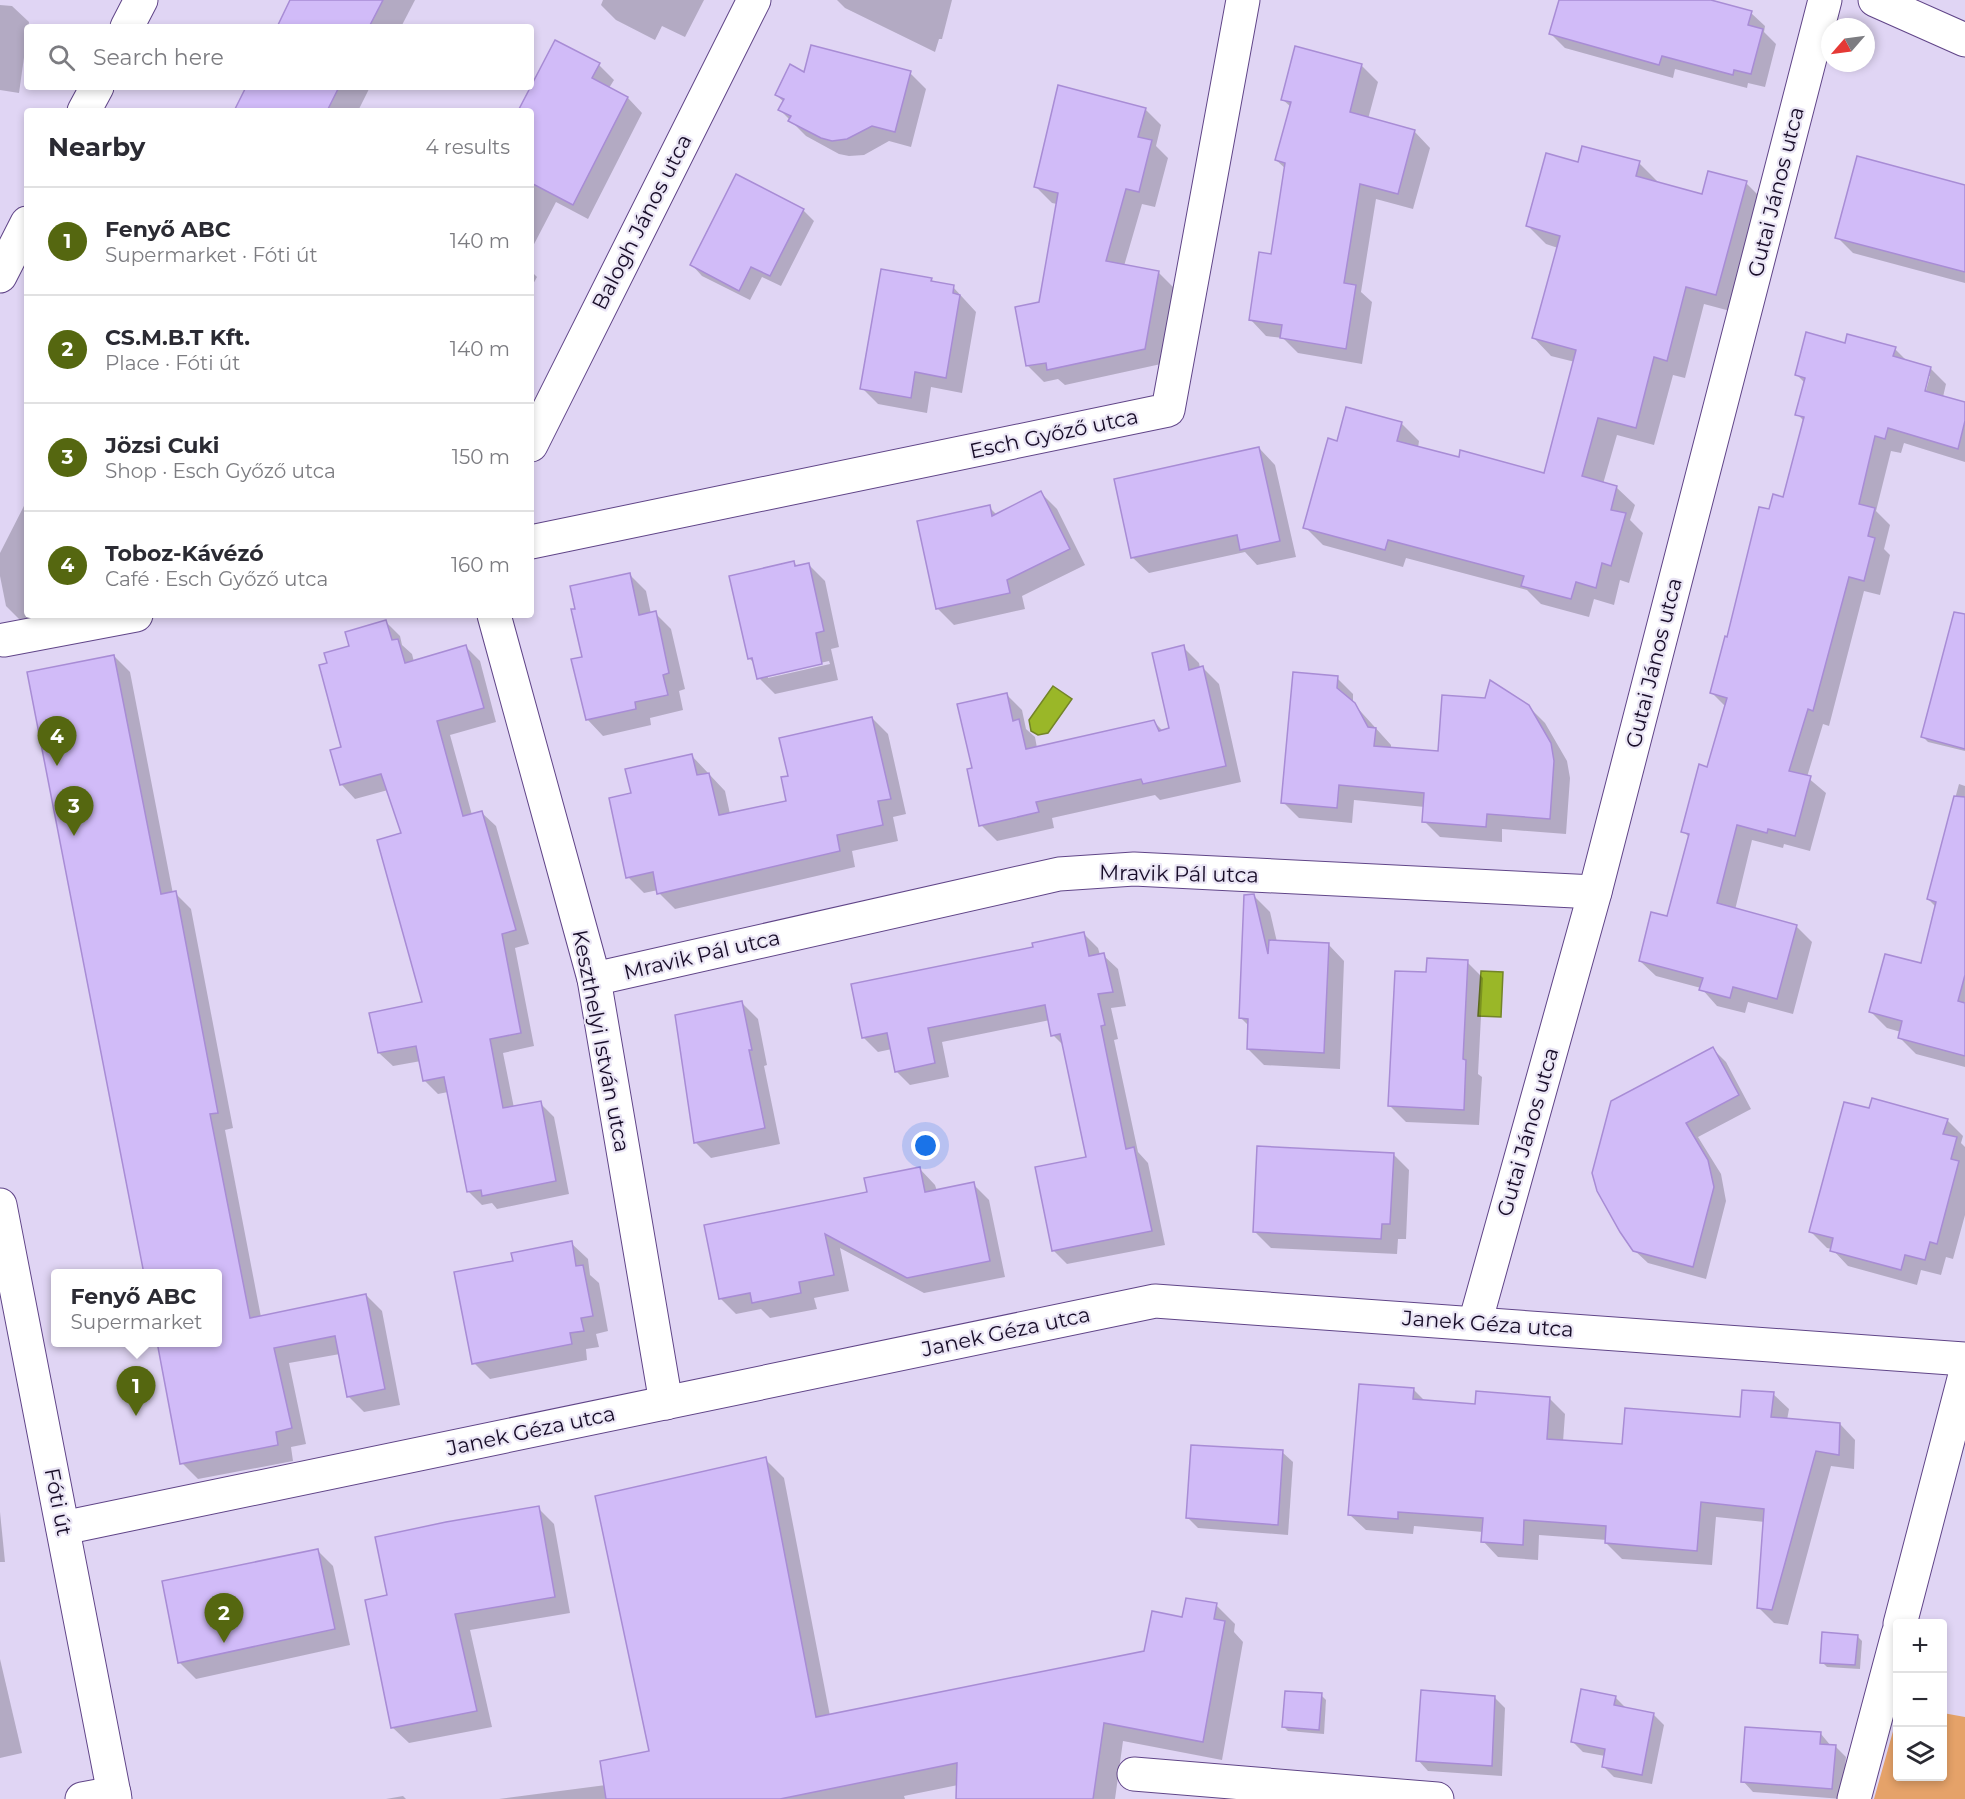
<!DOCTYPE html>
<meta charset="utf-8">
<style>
:root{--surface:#fff;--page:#f2f2f3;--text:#2b2b33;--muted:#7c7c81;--line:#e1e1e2;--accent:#556710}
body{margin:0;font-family:Montserrat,sans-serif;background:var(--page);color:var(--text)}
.controls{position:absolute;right:18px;bottom:18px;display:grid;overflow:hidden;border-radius:6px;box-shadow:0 3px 9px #0003}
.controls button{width:54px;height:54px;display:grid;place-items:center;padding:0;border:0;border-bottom:2px solid var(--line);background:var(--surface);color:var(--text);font:30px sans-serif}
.compass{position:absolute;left:1821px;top:18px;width:54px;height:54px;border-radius:50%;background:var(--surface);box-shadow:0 3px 9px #0003;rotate:242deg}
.you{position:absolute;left:926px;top:1146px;width:21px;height:21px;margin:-15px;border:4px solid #fff;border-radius:50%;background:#1a73e8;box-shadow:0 0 0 9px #1a73e833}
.badge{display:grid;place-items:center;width:39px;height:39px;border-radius:50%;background:var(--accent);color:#fff;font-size:20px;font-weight:700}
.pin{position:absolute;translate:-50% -50px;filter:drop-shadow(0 2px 3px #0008)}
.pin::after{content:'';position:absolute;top:32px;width:21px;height:18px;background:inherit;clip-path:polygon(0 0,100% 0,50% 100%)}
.popup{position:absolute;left:51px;top:1269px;width:171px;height:78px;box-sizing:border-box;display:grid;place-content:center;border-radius:6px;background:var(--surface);filter:drop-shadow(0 2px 4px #0005);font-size:20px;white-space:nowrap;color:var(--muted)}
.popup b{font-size:22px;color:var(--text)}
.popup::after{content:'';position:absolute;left:50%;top:100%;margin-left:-12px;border:12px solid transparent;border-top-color:var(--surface)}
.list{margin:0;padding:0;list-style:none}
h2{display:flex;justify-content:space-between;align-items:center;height:78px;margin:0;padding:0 24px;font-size:26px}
h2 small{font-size:20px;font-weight:400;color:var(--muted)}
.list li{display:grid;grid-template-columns:39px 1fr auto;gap:18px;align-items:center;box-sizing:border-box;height:108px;padding:0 24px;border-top:2px solid var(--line)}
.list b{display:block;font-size:22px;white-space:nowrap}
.list p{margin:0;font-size:20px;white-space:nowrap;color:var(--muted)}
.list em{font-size:20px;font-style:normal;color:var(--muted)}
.icon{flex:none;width:33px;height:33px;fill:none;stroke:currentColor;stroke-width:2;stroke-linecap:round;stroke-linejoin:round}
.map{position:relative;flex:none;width:1965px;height:1799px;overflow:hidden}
.search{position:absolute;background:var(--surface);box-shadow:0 3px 9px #0003;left:24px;top:24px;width:510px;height:66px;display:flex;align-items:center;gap:15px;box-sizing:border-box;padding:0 21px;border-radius:6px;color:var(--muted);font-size:22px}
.panel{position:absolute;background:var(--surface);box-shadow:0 3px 9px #0003;left:24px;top:108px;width:510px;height:510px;border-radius:6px}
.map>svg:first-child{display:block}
.green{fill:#e5a269}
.water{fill:#9ab728;stroke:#738428;stroke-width:1.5}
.shadow{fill:#0003;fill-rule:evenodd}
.building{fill:#d1bbf8;stroke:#a88cd5;stroke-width:1.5}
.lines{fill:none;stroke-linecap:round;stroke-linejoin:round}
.street-casing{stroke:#604588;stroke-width:35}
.secondary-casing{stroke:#604588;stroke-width:35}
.street{stroke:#fff;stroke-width:33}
.secondary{stroke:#fff;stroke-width:33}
.labels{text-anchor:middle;stroke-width:4.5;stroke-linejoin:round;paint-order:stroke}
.street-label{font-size:21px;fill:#170c27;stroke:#eae5f5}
</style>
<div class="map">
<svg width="1965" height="1799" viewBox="0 0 1965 1799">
<rect width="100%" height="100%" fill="#e0d5f4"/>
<!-- green -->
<path class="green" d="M1943,1713L1965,1717V1799H1874L1897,1717L1898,1776H1942Z"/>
<!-- water -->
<g class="water">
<path d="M1053,686L1072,699L1048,733L1038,735L1031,731L1029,720Z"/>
<path d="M1481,971L1503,972L1501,1017L1478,1016Z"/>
</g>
<!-- shadow -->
<g class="shadow">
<path d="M292,0H415L401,27H278Z"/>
<path d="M603,0H704L685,37L662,26L655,40L616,20L601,5Z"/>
<path d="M837,0H952L942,39H939L935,52L845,8Z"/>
<path d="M1559,0H1704L1751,13L1765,26L1764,32L1776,44L1765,87L1748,83L1747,88L1675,69L1673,78L1565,48L1551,34Z"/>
<path d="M0,5L12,6L29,22L19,93L0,90Z"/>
<path d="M555,42L599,65L614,80L609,88L628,98L642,113L588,219L556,202L531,250V111H520Z"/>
<path d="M1296,48L1362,66L1378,82L1368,119L1414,131L1430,148L1413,209L1376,199L1361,292L1372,302L1362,364L1298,353L1283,338L1266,336L1250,319L1272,256L1286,169L1276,160L1291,107L1282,99Z"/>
<path d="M910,73L926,89L911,147L889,141L864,155L849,156L839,154L806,136L780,110L784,102L776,95L805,74Z"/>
<path d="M248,87H370L358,111H236Z"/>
<path d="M1145,109L1161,125L1156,146L1168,158L1155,207L1142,204L1124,266L1158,272L1174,288L1161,364L1065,385L1058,379L1044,382L1028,366L1057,204L1052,203L1036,187Z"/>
<path d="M1579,163H1639L1657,181V183L1703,196L1746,183L1764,201L1734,312L1704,304L1685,378L1673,375L1654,445L1617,435L1603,484L1616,487L1635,505L1630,520L1643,533L1629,583L1620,580L1614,605L1594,599L1589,617L1541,604L1527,590L1406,558L1403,567L1323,545L1305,527L1338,443L1401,423L1419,441L1418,448L1460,459L1545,475L1575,362L1551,356L1533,337L1558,248L1546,244L1528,226Z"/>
<path d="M1965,187V283L1853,253L1837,237Z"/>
<path d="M803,210L814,221L781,286L762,277L750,300L702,276L692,265Z"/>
<path d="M531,271L537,277L531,288Z"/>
<path d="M931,279L935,284L953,287L976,312L962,393L931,387L927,413L878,404L862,388Z"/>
<path d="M1846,345L1895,349L1908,362L1930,368L1946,384L1943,397L1965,403V462L1904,443L1901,453L1891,451L1876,511L1890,525L1884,549L1890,555L1880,595L1864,591L1829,726L1823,724L1807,777L1826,793L1810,851L1784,844L1783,848L1752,840L1735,910L1796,926L1812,942L1793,1014L1748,1002L1745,1013L1717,1006L1701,988L1656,976L1640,961L1668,918L1690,838L1683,831L1708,769L1726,707L1711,692L1770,511L1784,499L1805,422L1797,414L1805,383L1796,374ZM1927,376H1930L1924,398H1922Z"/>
<path d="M1259,448L1275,465L1296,557L1257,565L1245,552L1149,573L1132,557Z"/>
<path d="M1041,493L1057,509L1085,565L1022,596L1025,609L954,625L938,609L989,507L997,515Z"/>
<path d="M27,500V615H85L27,627L6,606L0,576V553Z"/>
<path d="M794,563L798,567L809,565L825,581L839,647L831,649L838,680L775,694L759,678L756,665L749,658ZM829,661L830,664L768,678V675Z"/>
<path d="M630,575L646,591L651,614L655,613L671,629L685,689L679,691L683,710L650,718L651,725L603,736L587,719L583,658Z"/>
<path d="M386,622L400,636L402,645L412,654L414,662L466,647L480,661L496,722L450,735L472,815L482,813L496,826L529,944L515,948L534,1046L503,1053L514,1108L540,1103L554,1117L569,1194L497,1209L492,1203L482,1205L468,1191L448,1092L438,1094L424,1080L421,1061L393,1066L379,1053L424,1004L403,834L388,790L355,799L342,785L332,751L343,748L329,664Z"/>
<path d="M1183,647L1199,663L1200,668H1203L1219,684L1241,782L1160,800L1155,795L1052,818L1054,828L997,841L981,825L974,770L1006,694L1022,710L1026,729L1035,737L1037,748L1153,721L1163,731L1170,729Z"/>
<path d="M114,656L130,672L173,894L175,893L191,909L233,1128L225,1130L261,1317L366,1295L382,1311L400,1405L364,1412L348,1396L340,1354L289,1363L306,1444L291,1447L293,1461L198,1479L182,1463L217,1342V1274Z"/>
<path d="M1965,671V751L1928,742L1923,737Z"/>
<path d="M1337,678L1353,694V703L1391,745V749L1440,752L1486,700L1528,706L1545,723L1567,761L1570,778L1566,834L1502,829V842L1440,837L1424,821L1425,807L1354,800L1352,823L1299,818L1283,802Z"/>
<path d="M872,718L888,734L906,814L893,817L898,841L852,851L855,867L675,909L659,893L658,890L644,893L628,877L632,794L692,756L725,791L730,814L788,802L789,777Z"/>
<path d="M1959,784L1965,786V1067L1916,1054L1900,1038L1901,1032L1887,1028L1871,1012L1922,965L1936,907L1928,899Z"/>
<path d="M1254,896L1270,912L1277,942L1328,944L1344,961L1340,1069L1264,1065L1248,1049L1249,1026L1240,1017Z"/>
<path d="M1084,934L1098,948L1100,955H1103L1118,969L1126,1006L1111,1008L1118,1039L1114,1040L1138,1152L1148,1163L1165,1245L1067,1264L1053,1250L1088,1158L1064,1046L1053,1035L1050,1020L942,1042L949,1077L910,1085L896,1071L892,1049L878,1052L863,1037L1034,948Z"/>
<path d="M1467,962L1483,978L1478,1074L1482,1077L1479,1125L1406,1122L1390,1106L1428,974Z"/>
<path d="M742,1003L758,1019L767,1065L764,1066L780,1144L711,1158L695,1142Z"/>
<path d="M1713,1049L1726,1062L1751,1109L1698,1137L1721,1174L1726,1201L1706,1279L1648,1263L1634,1250Z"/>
<path d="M1870,1110L1947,1120L1963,1136L1961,1143L1965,1147V1215L1953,1259L1946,1257L1941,1275L1921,1270L1917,1285L1848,1266L1832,1249L1827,1248L1811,1232Z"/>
<path d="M1393,1154L1409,1170L1406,1239H1398L1397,1254L1271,1248L1255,1232Z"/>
<path d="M919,1168L935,1185L937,1191L973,1184L989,1200L1005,1277L924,1293L840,1248L849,1291L814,1298L817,1309L770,1318L761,1309L736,1314L720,1298L869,1193Z"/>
<path d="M571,1243L588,1259L590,1275L599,1283L608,1331L596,1334L599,1347L586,1349L587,1360L490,1379L474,1363L514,1262Z"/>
<path d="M1413,1389L1425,1401L1477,1405L1549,1398L1565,1414L1563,1442L1623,1446L1741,1419L1773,1394L1789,1409L1787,1420L1840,1424L1855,1440L1854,1469L1831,1466L1788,1625L1774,1623L1758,1607L1765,1522L1716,1517L1712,1565L1622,1559L1606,1543L1607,1540L1539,1535L1538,1560L1498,1557L1483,1541V1532L1414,1526L1413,1534L1366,1530L1350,1515Z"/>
<path d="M1282,1452L1293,1462L1288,1535L1198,1528L1187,1517Z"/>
<path d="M765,1459L784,1478L830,1716L1145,1652L1183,1619L1216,1605L1235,1624L1234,1632L1243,1642L1222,1760L1123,1741L1115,1799H957L958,1785L904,1796L905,1799H499L606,1785L651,1752Z"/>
<path d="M538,1508L554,1524L570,1613L470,1630L492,1727L409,1743L392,1727L388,1597Z"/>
<path d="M0,1512L5,1562H0Z"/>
<path d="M317,1550L333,1566L350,1645L196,1679L180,1663L164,1583Z"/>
<path d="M1857,1636L1862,1641L1860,1669L1827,1667L1822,1662Z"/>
<path d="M0,1659L22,1753L0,1758Z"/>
<path d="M1321,1695L1326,1700L1324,1734L1288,1731L1283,1726Z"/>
<path d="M1494,1697L1505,1708L1502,1776L1428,1771L1418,1760Z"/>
<path d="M1615,1697L1626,1708L1653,1714L1664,1725L1652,1784L1614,1777L1603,1766L1605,1756L1583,1752L1572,1741Z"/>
<path d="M1821,1734L1831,1746H1835L1846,1757L1842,1799L1753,1792L1743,1781Z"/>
<path d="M403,1796L406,1799H386Z"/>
</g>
<!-- building -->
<g class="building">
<path d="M290,0H383L369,27H277Z"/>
<path d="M1559,0H1711L1752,11L1748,25L1763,29L1751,74L1734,70L1733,75L1662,56L1659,65L1549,34Z"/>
<path d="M555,40L600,63L592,78L628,97L573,205L531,183V111H518Z"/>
<path d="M811,45L911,71L895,132L872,126L847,139L832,141L821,138L788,121L791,116L778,110L784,99L775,95L790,64L804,72Z"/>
<path d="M1295,46L1362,64L1350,112L1415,130L1398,194L1360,184L1344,283L1356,285L1346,349L1280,338L1282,325L1249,320L1259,252L1271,254L1285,163L1275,160L1291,102L1281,100Z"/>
<path d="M1058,85L1146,108L1138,137L1152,140L1139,192L1126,189L1106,261L1159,271L1145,349L1047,370L1046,363L1026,366L1015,307L1039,302L1058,193L1034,187Z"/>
<path d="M246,87H339L327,111H234Z"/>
<path d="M1582,146L1640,161L1636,176L1702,194L1708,171L1747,181L1716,295L1686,287L1667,361L1654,357L1636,428L1598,418L1582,476L1617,486L1611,510L1626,513L1611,566L1602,563L1596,588L1576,582L1571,599L1521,586L1524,576L1388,540L1385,550L1303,528L1328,438L1337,441L1346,407L1402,422L1397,441L1459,457L1460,450L1544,473L1576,350L1532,338L1560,236L1526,226L1546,153L1578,162Z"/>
<path d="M1857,156L1965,185V272L1835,238Z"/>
<path d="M736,174L804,209L770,276L751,267L739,291L690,265Z"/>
<path d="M881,269L932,278L931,281L954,285L953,293L960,295L946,378L915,372L911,398L860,389Z"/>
<path d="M1806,332L1845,343L1847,334L1896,347L1893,356L1931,367L1925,391L1965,402V421L1958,449L1888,428L1885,439L1875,436L1859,504L1875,508L1868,536L1875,538L1864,581L1849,577L1813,711L1808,709L1789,771L1811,776L1795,836L1768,829L1767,833L1737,825L1717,903L1797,925L1777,999L1733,987L1730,998L1699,990L1703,978L1639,961L1651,912L1667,916L1689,834L1681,832L1699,764L1707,767L1727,698L1710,693L1725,636L1727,637L1759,507L1769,509L1773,494L1783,497L1804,417L1795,415L1805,378L1795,375Z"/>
<path d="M1259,447L1280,541L1240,550L1237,535L1131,558L1114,479Z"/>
<path d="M1041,491L1070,549L1007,580L1010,593L936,609L917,521L990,505L992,516Z"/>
<path d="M794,561L795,566L809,563L824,631L816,633L822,664L757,679L752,658L748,659L729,576Z"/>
<path d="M630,573L639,615L656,611L669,673L663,675L668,695L635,702L636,709L586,720L571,659L582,657L571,609H575L570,586Z"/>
<path d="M1954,612L1965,614V749L1921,737Z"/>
<path d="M386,620L392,640L398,639L405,663L466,645L484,708L437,721L463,816L482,811L516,930L502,934L521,1033L490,1039L503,1108L541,1101L556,1181L482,1196L481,1190L467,1192L444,1077L423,1081L416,1046L378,1053L369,1013L422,1002L377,840L401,833L381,774L340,785L330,750L341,747L319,665L327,663L324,653L349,646L345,632Z"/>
<path d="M1184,645L1189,670L1203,666L1226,766L1143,784L1141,779L1036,802L1039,812L979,826L967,769L972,768L957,704L1007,693L1013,721L1019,719L1026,749L1154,720L1159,731L1169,728L1152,653Z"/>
<path d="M114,655L161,894L176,891L218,1113L210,1114L250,1318L366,1294L385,1389L347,1397L335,1336L274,1348L292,1428L276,1432L278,1445L180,1464L157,1342H217V1274H144L27,672Z"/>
<path d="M1293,672L1338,676L1337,688L1355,703L1368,727L1376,728L1374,746L1438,751L1442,695L1485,698L1490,680L1529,705L1551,743L1554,761L1550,819L1487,814L1486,827L1422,822L1424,793L1339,785L1337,808L1281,803Z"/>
<path d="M872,717L891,799L878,801L883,825L837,835L840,851L657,894L653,872L626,878L609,798L631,793L625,769L692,754L697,775L709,773L719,815L786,801L781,777L788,776L779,738Z"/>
<path d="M1954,796L1965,797V975L1958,1001L1965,1003V1056L1898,1038L1902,1021L1869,1012L1885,954L1921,963L1936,902L1927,899Z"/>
<path d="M1254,894L1268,954L1269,940L1329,943L1324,1053L1247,1049L1248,1019L1239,1018L1244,895Z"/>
<path d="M1084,932L1089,956L1104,953L1113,992L1098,994L1105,1025L1101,1026L1126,1149L1134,1147L1152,1231L1052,1251L1035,1167L1086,1157L1060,1034L1051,1036L1045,1005L928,1028L935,1063L895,1072L887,1033L862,1038L851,984L1033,947L1032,943Z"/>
<path d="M1427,958L1468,960L1463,1059L1466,1060L1464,1110L1388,1106L1395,971L1426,972Z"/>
<path d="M742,1001L752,1050H749L765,1128L694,1143L675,1015Z"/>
<path d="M1713,1047L1739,1095L1686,1123L1708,1160L1714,1187L1693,1267L1633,1251L1620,1232L1597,1191L1592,1173L1611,1101Z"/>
<path d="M1872,1098L1948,1119L1943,1134L1957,1137L1951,1159L1959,1161L1937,1244L1930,1242L1925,1260L1905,1255L1901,1270L1830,1251L1833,1238L1809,1232L1844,1102L1869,1108Z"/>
<path d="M1257,1146L1394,1153L1390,1224H1382L1381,1239L1253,1232Z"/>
<path d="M920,1167L925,1192L974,1182L990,1261L907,1278L825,1234L834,1275L799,1282L801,1293L777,1298L752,1303L750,1293L719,1299L704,1225L867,1192L864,1178Z"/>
<path d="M572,1241L576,1266L583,1265L593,1316L581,1318L584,1331L570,1333L572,1344L472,1364L454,1272L513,1261L511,1253Z"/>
<path d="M1359,1384L1414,1388L1413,1399L1475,1404L1476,1391L1550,1397L1547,1439L1622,1444L1625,1408L1740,1417L1742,1390L1774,1392L1771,1417L1840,1423L1839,1455L1816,1451L1772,1610L1757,1608L1764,1509L1701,1502L1697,1551L1605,1543L1606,1526L1524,1520L1523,1545L1481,1542L1483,1518L1398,1512V1519L1348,1515Z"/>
<path d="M1191,1445L1283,1450L1278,1525L1186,1518Z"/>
<path d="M766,1457L816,1717L1144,1651L1152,1611L1182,1617L1186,1598L1217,1603L1214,1619L1225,1621L1203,1742L1104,1723L1093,1799H956L957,1763L780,1799H606L600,1761L649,1751L595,1496Z"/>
<path d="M539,1506L555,1597L455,1614L477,1711L391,1728L365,1600L387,1595L375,1537L446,1522Z"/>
<path d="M318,1549L335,1629L178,1663L162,1581Z"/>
<path d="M1822,1632L1858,1635L1855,1665L1820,1663Z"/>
<path d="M1581,1689L1616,1696L1614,1705L1654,1713L1642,1775L1602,1767L1605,1749L1571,1742Z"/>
<path d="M1421,1690L1495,1696L1492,1766L1416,1761Z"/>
<path d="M1285,1691L1322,1693L1319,1730L1282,1727Z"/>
<path d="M1745,1727L1821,1732L1820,1744L1836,1745L1832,1789L1741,1782Z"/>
</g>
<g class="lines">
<defs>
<g id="street">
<path d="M1875,0L1965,40"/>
<path d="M531,445L754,0"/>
<path d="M531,542L1168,410L1243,0"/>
<path d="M494,615L594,979L666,1403"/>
<path d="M4,640L136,615"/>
<path d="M594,979L1059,874L1134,869L1595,892"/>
<path d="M1475,1323L1595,892L1825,0"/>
<path d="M63,1528L1155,1301L1965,1359"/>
<path d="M1900,1624L1965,1375"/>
<path d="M1134,1774L1437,1799"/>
<path d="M82,1799L114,1793"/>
<path d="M1854,1799L1898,1634"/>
</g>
<g id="secondary">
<path d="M127,27L141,0"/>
<path d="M84,111L97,87"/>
<path d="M0,276L27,223"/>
<path d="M0,1205L115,1799"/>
</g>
</defs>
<!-- street casing -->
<use href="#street" class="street-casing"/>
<!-- secondary casing -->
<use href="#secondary" class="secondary-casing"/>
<!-- street -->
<use href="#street" class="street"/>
<!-- secondary -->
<use href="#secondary" class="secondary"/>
</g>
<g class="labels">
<!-- street labels -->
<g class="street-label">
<text transform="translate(1776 192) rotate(-76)" y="7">Gutai János utca</text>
<text transform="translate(642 222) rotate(-63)" y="7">Balogh János utca</text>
<text transform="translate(1054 434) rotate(-12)" y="7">Esch Győző utca</text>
<text transform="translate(1654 663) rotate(-76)" y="7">Gutai János utca</text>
<text transform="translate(1179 874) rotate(1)" y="7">Mravik Pál utca</text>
<text transform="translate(702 955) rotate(-13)" y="7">Mravik Pál utca</text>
<text transform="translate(601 1041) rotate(79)" y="7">Keszthelyi István utca</text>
<text transform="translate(1528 1132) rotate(-74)" y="7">Gutai János utca</text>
<text transform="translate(1488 1324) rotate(4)" y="7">Janek Géza utca</text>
<text transform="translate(1006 1332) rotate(-12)" y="7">Janek Géza utca</text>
<text transform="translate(531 1431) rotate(-12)" y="7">Janek Géza utca</text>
<text transform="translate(58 1502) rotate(79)" y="7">Fóti út</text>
</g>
</g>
</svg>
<div class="controls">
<button>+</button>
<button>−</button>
<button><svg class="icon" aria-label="layers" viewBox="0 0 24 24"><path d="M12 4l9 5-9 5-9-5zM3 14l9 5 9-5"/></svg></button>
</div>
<svg class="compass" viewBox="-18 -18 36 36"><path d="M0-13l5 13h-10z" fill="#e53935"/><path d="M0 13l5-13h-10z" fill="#7c7c81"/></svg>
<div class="you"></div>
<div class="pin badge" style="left:136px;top:1416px">1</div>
<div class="popup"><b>Fenyő ABC</b>Supermarket</div>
<div class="pin badge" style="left:224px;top:1643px">2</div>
<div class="pin badge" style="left:74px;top:836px">3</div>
<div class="pin badge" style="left:57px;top:766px">4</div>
<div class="search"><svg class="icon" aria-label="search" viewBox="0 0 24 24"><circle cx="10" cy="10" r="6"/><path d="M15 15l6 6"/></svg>Search here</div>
<section class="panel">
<h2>Nearby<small>4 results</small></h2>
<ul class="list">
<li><span class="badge">1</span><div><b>Fenyő ABC</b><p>Supermarket · Fóti út</p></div><em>140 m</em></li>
<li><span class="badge">2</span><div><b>CS.M.B.T Kft.</b><p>Place · Fóti út</p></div><em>140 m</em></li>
<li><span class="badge">3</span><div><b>Jözsi Cuki</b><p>Shop · Esch Győző utca</p></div><em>150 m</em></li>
<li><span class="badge">4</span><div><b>Toboz-Kávézó</b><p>Café · Esch Győző utca</p></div><em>160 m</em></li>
</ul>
</section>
</div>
